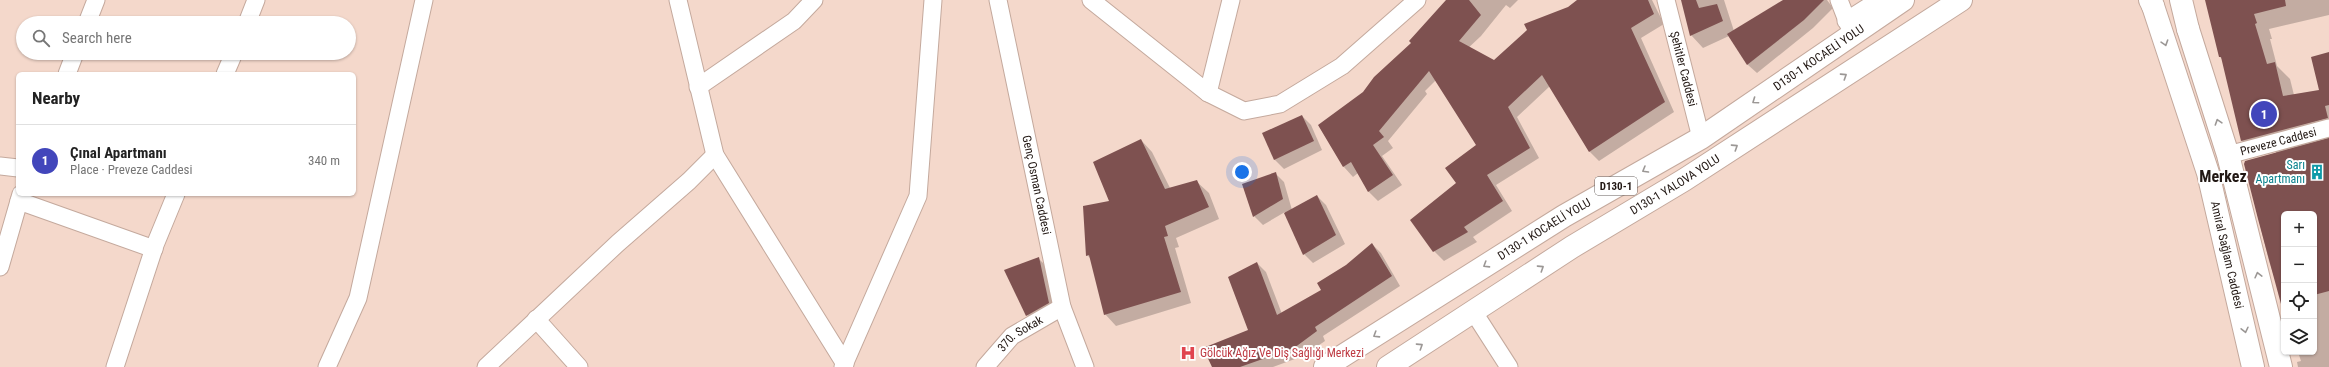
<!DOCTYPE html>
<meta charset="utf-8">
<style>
:root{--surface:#fff;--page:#f6f6f6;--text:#222;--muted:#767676;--line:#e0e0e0;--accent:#4246bb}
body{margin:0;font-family:"Roboto Condensed",sans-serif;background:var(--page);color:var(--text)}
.controls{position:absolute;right:12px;bottom:12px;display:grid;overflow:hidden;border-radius:6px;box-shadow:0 1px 3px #0004}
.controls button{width:36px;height:36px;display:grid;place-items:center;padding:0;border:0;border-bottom:1px solid var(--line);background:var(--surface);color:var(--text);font:20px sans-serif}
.you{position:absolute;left:1242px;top:172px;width:14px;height:14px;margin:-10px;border:3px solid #fff;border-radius:50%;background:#1a73e8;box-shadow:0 0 0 6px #1a73e833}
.badge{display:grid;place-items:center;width:26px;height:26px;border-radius:50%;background:var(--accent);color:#fff;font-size:13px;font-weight:700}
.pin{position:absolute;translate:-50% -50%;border:2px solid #fff;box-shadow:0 1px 4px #0006}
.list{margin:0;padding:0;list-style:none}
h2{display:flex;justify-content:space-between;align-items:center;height:52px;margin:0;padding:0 16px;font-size:17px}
h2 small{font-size:13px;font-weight:400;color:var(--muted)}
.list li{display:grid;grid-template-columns:26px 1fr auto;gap:12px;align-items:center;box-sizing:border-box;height:72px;padding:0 16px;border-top:1px solid var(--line)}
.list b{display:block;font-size:15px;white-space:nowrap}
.list p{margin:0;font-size:13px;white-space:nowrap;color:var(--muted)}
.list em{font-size:13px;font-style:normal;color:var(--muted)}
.icon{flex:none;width:22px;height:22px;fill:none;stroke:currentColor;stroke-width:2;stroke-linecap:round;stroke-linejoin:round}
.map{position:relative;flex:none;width:2329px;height:367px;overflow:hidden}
.search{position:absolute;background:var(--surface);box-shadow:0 1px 3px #0004;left:16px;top:16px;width:340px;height:44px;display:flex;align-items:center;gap:10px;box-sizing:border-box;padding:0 14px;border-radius:22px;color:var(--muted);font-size:15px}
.panel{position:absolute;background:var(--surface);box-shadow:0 1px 3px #0004;left:16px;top:72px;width:340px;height:124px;border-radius:6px}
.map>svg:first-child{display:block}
.shadow{fill:#0003}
.building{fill:#7e5150}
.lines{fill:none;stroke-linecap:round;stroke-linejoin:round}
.minor-casing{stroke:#c4a99d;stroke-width:19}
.secondary-casing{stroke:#c4a99d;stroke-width:24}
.trunk-casing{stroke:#c4a99d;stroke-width:24}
.minor{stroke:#fff;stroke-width:17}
.secondary{stroke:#fff;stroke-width:22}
.trunk{stroke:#fff;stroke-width:22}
.oneway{stroke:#9b9795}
.labels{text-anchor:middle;stroke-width:4;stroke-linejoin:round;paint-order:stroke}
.shield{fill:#fff;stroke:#645d5a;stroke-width:1}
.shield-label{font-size:11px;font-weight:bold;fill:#211713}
.street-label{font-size:12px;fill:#211713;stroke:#fff}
.culture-label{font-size:12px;fill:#0d838f;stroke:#fff;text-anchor:end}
.health-label{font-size:12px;fill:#be3a42;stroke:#fff;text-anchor:start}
.district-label{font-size:16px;font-weight:bold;fill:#211713;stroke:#fff}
</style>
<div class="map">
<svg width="2329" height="367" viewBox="0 0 2329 367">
<rect width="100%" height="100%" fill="#f4d8cb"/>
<!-- shadow -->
<g class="shadow">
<path d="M1447,0H1518L1510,8L1506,5L1481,36L1465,51L1494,61L1579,0H1652L1664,24L1641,38L1674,112L1599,161L1590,152L1550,86L1517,117L1539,158L1496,185L1512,211L1473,237L1477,242L1444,261L1434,251L1458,183L1478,145L1436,80L1425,91L1427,94L1388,141L1393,148L1382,156L1402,185L1378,201L1369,192L1358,173L1353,177L1344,167L1319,126L1364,93L1412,43Z"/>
<path d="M1682,0H1724L1734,31L1785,0H1827L1833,8L1813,28L1757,73L1748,65L1729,36L1703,48L1691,35Z"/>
<path d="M2206,0H2329V15L2269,29L2272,39H2270L2277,66L2290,79L2294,95L2329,99V367H2298L2297,362L2301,361L2298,352H2314V214H2284V306L2269,261L2245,164L2276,153V151L2257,156L2242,141L2223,60L2220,57Z"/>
<path d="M1302,116L1311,125L1322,150L1284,169L1275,160L1264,133Z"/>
<path d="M1141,140L1152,152L1170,188L1197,182L1209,193L1219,219L1176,238L1179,247L1175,248L1191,303L1116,326L1105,314L1091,259L1087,255Z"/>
<path d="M1275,173L1284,182L1292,210L1317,196L1326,205L1345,244L1313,263L1304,254L1285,212L1263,225L1254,216Z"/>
<path d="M1372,244L1381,253L1400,286L1323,336L1325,341L1303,356L1273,367H1213L1249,330L1257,263L1266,272L1282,314L1322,291Z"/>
<path d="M1038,258L1047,267L1058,312L1036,324L1027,315Z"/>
</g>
<!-- building -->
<g class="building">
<path d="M1446,0H1469L1481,15L1459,41L1494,60L1527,30L1524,24L1568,7L1577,0H1648L1654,14L1631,28L1665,102L1589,152L1542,75L1508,107L1530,148L1487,175L1503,201L1464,227L1468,232L1433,252L1410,220L1456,183L1445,168L1476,145L1429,71L1379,131L1384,137L1373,145L1393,175L1368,192L1351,162L1343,167L1318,125L1363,92L1374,77L1411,43L1409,41Z"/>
<path d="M1681,0H1696L1699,8L1717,4L1723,21L1690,36Z"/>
<path d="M1783,0H1824L1804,20L1747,65L1727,34Z"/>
<path d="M2205,0H2285L2286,6L2254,14L2257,23L2255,24L2267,64L2275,62L2283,96L2319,90L2311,57L2329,52V105L2325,106L2328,118L2241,141L2221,57H2219Z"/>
<path d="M1302,115L1314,141L1274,160L1262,133Z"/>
<path d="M2329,138V291L2314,295V214H2284V303L2281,304L2258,219L2244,164L2245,161Z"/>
<path d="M1141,139L1165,189L1197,180L1209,207L1165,226L1168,236L1164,237L1181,292L1104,315L1089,255L1086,256L1083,206L1109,201L1093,162Z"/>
<path d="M1276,172L1283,199L1253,217L1242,184Z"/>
<path d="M1317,195L1336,235L1303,255L1284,213Z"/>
<path d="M1372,243L1392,276L1315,327L1317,331L1294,348L1240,367H1212L1203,348L1248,330L1228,277L1257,262L1277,315L1321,290L1317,283L1346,265Z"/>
<path d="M1039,257L1049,303L1026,316L1004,270Z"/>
</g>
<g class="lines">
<defs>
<g id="minor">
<path d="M678,0L715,155L845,364"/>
<path id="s1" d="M998,0L1062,307L1085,367"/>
<path d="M1091,0L1208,93L1244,111L1280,104L1342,66L1417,0"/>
<path id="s2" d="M1666,0L1701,138"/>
<path d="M1839,0L1851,31"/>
<path d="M1846,21L1879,0"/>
<path d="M87,23L96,0"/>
<path d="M247,23L256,0"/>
<path d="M67,74L75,53"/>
<path d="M225,74L234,53"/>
<path d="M698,87L794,21L814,0"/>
<path d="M1208,93L1231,0"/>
<path id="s3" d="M2228,155L2329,128"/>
<path d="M0,166L18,168"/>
<path d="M19,201L154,249"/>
<path d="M0,267L21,194"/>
<path d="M1473,311L1509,367"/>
<path d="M536,319L579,367"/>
<path d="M115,367L155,245L176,194"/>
<path d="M327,367L358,298L424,0"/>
<path d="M486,367L618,243L689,181L715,155"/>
<path d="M843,367L918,196L933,0"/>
<path id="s4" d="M985,367L1012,336L1062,307"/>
</g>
<g id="secondary">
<path id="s5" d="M2153,6L2208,173L2253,367"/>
<path d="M2188,29L2228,155L2281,367"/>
</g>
<g id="trunk">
<path d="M2150,0L2153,6"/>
<path d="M2181,0L2188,29"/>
<path id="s6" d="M1325,367L1564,216L1701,138L1903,0"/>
<path id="s7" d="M1388,367L1572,247L1684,180L1961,0"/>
</g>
</defs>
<!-- minor casing -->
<use href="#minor" class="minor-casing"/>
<!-- secondary casing -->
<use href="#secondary" class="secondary-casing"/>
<!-- trunk casing -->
<use href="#trunk" class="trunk-casing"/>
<!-- minor -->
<use href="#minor" class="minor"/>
<!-- secondary -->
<use href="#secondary" class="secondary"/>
<!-- trunk -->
<use href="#trunk" class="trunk"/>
</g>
<!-- one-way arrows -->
<defs><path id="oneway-chevron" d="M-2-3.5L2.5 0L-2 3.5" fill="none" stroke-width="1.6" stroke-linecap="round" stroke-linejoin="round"/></defs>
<g class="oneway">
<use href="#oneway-chevron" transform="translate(2165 43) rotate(72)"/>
<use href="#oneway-chevron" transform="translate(1844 76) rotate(-33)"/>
<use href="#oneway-chevron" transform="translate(1755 101) rotate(145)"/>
<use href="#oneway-chevron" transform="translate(2218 122) rotate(-108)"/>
<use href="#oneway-chevron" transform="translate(1735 147) rotate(-33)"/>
<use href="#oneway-chevron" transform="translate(1645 170) rotate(150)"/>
<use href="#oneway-chevron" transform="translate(1486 265) rotate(148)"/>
<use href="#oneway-chevron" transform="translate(1541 268) rotate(-33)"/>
<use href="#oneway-chevron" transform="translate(2258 275) rotate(-104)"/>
<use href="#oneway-chevron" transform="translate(2245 330) rotate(77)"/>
<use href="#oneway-chevron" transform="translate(1376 335) rotate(148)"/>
<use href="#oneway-chevron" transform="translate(1420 346) rotate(-33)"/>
</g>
<!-- icons -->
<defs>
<symbol id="building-bare" viewBox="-9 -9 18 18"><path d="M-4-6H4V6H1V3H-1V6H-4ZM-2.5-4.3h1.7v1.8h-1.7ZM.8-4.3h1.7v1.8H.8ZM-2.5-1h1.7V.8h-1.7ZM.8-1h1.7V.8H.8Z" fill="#0f9aa8" stroke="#fff" stroke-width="2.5" paint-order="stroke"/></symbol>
<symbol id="hospital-bare" viewBox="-9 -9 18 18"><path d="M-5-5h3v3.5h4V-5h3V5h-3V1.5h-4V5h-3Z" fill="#e0444e" stroke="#fff" stroke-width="2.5" paint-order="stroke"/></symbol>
</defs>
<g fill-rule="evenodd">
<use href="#building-bare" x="2306" y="161" width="22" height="22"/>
<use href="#hospital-bare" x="1177" y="342" width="22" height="22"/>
</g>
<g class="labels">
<!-- shield labels -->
<rect class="shield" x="1595" y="177" width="42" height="18" rx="3"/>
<g class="shield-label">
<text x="1616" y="190">D130-1</text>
</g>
<!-- street labels -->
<g class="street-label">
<text dy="4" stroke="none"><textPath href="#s6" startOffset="583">D130-1 KOCAELİ YOLU</textPath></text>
<text dy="4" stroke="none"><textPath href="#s2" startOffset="71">Şehitler Caddesi</textPath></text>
<text dy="4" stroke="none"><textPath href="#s3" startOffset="52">Preveze Caddesi</textPath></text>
<text dy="4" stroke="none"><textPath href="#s7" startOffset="340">D130-1 YALOVA YOLU</textPath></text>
<text dy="4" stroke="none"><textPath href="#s1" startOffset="189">Genç Osman Caddesi</textPath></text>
<text dy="4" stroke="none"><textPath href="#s6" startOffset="259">D130-1 KOCAELİ YOLU</textPath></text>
<text dy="4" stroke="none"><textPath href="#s5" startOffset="260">Amiral Sağlam Caddesi</textPath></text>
<text dy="4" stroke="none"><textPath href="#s4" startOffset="49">370. Sokak</textPath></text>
</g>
<!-- culture labels -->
<g class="culture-label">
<text x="2305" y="169">Sarı<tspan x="2305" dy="14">Apartmanı</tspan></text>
</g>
<!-- health labels -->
<g class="health-label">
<text x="1200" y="357">Gölcük Ağız Ve Diş Sağlığı Merkezi</text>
</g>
<!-- district labels -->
<g class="district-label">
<text x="2223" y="182">Merkez</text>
</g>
</g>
</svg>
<div class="controls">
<button>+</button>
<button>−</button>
<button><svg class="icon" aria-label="locate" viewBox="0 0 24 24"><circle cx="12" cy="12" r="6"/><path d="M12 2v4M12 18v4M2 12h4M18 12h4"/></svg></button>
<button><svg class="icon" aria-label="layers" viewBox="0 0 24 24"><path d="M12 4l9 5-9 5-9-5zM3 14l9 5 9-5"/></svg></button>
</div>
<div class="you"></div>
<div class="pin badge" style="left:2264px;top:114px">1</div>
<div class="search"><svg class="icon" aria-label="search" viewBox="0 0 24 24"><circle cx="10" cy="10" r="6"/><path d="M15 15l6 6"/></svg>Search here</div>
<section class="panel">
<h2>Nearby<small></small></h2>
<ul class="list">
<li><span class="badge">1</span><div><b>Çınal Apartmanı</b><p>Place · Preveze Caddesi</p></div><em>340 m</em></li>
</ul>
</section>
</div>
